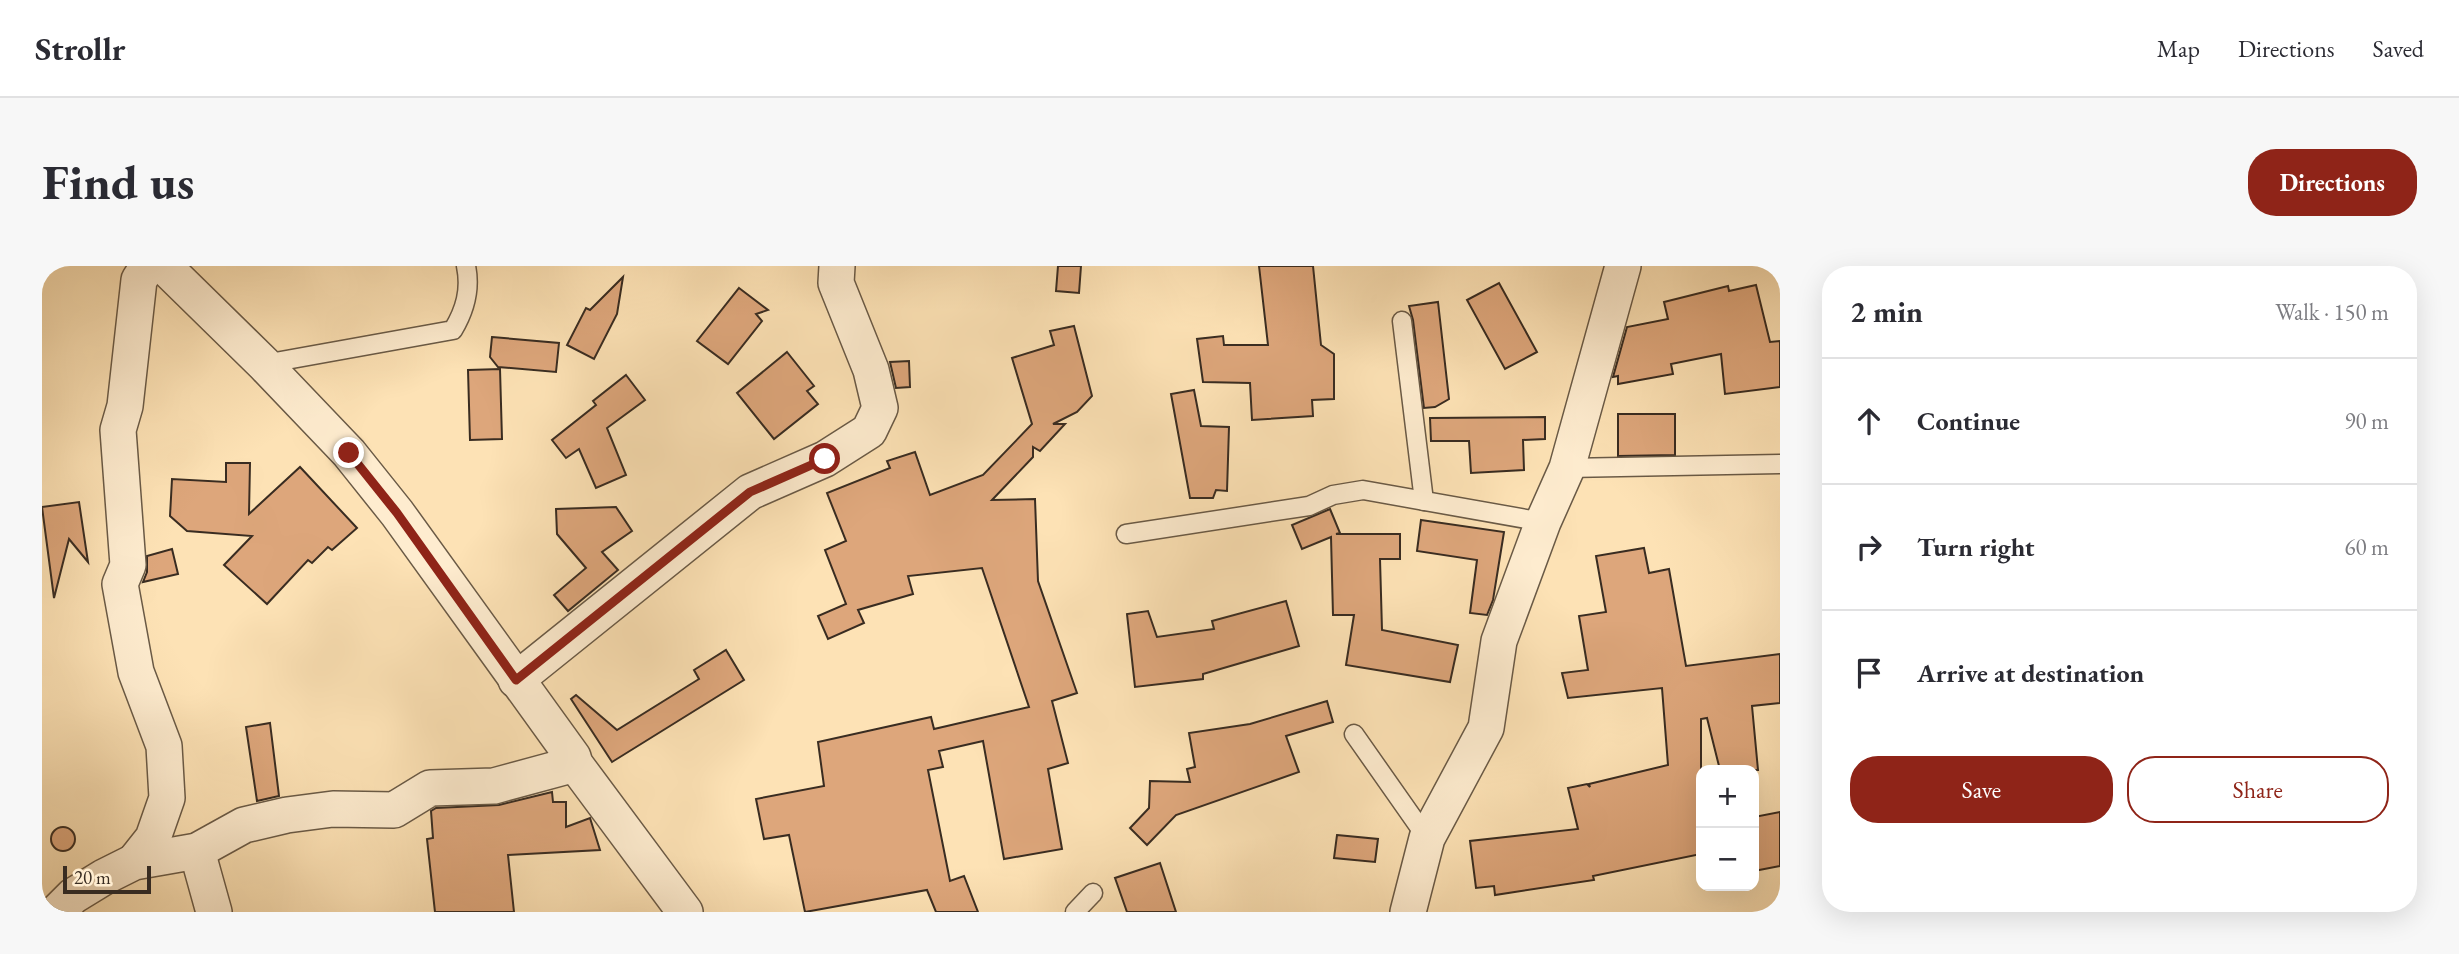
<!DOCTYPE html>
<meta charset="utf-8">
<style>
:root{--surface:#fff;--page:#f7f7f7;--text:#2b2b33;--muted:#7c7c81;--line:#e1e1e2;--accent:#8f2418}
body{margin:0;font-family:"EB Garamond",serif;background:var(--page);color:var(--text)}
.controls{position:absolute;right:21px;bottom:21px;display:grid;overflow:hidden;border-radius:14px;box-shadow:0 7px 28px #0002}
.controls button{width:63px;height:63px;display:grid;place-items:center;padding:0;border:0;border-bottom:2px solid var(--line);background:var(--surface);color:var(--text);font:35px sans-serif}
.scale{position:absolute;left:21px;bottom:18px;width:88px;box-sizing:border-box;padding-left:7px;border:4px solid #392c21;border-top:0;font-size:19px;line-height:24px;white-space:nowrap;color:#392c21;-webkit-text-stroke:5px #feeccf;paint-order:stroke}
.stop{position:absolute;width:21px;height:21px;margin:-16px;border:5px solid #8f2418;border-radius:50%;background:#fff}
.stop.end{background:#8f2418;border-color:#fff;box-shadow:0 2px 7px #0008}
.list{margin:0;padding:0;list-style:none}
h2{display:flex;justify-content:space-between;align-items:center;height:91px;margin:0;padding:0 28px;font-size:30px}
h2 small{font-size:23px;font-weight:400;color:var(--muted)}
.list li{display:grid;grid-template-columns:46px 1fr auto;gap:21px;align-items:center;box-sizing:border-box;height:126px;padding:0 28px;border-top:2px solid var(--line)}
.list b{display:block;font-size:26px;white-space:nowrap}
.list em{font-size:23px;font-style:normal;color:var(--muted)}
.actions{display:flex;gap:14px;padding:21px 28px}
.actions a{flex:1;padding:16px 0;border:2px solid var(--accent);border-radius:28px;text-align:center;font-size:24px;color:var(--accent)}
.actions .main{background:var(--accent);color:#fff}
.icon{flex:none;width:38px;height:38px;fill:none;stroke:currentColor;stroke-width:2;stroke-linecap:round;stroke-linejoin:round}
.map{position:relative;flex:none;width:1738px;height:646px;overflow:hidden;border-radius:28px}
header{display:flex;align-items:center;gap:42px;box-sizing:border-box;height:98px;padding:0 35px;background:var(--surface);border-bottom:2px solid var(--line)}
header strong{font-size:33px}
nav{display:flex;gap:38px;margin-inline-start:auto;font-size:24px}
.intro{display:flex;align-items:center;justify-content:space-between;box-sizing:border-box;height:168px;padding:0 42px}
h1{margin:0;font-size:49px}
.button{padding:18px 32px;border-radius:28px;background:var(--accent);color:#fff;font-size:24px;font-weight:700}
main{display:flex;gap:42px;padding:0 42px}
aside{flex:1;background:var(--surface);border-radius:28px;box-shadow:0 7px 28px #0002}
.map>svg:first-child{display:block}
.building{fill:#dda67b;stroke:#392c21;stroke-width:2}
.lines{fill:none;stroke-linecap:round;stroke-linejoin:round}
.service-casing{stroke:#6a5a46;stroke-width:21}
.minor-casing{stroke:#6a5a46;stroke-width:38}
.service{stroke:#feeccf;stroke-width:18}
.minor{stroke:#feeccf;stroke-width:35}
.route{stroke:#8f2418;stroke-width:9}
</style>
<header>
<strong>Strollr</strong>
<nav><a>Map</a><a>Directions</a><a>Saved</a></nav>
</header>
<div class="intro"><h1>Find us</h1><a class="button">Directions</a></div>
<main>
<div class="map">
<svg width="1738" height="646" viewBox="0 0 1738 646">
<rect width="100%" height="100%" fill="#fde2b5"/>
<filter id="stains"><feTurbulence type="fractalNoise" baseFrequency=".00286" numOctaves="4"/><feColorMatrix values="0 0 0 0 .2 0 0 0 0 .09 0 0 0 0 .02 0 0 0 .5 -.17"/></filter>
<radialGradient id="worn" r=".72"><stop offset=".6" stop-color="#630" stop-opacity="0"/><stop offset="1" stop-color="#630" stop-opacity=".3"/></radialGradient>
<!-- building -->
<g class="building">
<path d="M1016,0H1039L1037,27L1014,25Z"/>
<path d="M1217,0H1271L1279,79L1292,88V133L1270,134L1271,150L1210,154L1208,117L1161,116L1155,73L1181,70L1182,79H1226Z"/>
<path d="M581,11L575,48L552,93L525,79L544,42L548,44Z"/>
<path d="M1457,17L1495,86L1463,103L1425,34Z"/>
<path d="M1714,19L1728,76L1738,75V121L1683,128L1679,88L1629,98L1631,108L1576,118V110L1571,111L1585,61L1626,53L1622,36L1686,20L1687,25Z"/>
<path d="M697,22L726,44L714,48L720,55L686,98L655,75Z"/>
<path d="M1396,36L1407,133L1393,141L1382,142L1371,54L1367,40Z"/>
<path d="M1032,60L1050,130L1035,146L1011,158H1023L998,185L991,181V191L950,234L993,233L996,315L1035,427L1010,435L1026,497L1006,503L1020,583L962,593L941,475L897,485L901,501L886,504L908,615L922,610L936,646H894L885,624L763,646L747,569L722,573L714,533L782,520L776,476L889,451L892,463L987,441L940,302L866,310L871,328L816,344L822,357L786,373L776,350L804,338L783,284L804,275L785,227L848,202L845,195L873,186L888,229L941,209L990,158L970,92L1012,79L1008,65Z"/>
<path d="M450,71L517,77L514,106L456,101L448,91Z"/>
<path d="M745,86L772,120L765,125L776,138L732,173L695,127Z"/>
<path d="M867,95L868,121L854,122L848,96Z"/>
<path d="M458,103L460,173L428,174L426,104Z"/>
<path d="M584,109L603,134L565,162L584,209L554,222L537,183L524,192L510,174L554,139L551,135Z"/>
<path d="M1152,124L1159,160L1187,161L1185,225L1174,224L1171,232H1148L1129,128Z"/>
<path d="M1576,148H1633V189L1576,190Z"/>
<path d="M1503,151V173L1481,174L1482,204L1429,207L1427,175H1389L1388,152Z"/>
<path d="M184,197H208L207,248L258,201L315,262L290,284L286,281L270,297L266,294L225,338L182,299L210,270L145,265L128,250L130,213L184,216Z"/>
<path d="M37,236L46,296L27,273L12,332L0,241Z"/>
<path d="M574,241L590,265L560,286L576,304L526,345L512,329L544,302L515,268L514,243Z"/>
<path d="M1288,243L1298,267L1294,268H1358V293H1338L1340,364L1416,379L1408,416L1304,399L1312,349H1291L1289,271L1260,283L1250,259Z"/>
<path d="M1379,254L1462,266L1451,334L1445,349L1428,347L1435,294L1375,285Z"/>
<path d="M1602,282L1607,307L1627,303L1644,400L1738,388V437L1710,440L1716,504H1678L1665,452L1659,453V588L1551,610L1552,614L1453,629L1452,620L1434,622L1428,575L1536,563L1526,522L1545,518L1548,521L1547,518L1626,499L1620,422L1526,432L1520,407L1546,404L1537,350L1564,346L1554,290Z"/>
<path d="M130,283L136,308L101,316L105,306V290Z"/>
<path d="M1244,335L1257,380L1161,408V413L1093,421L1085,348L1106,345L1115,371L1172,363L1170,355Z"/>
<path d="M684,384L702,414L570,496L529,433L534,429L575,464L657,413L652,404Z"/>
<path d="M1285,435L1291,456L1244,470L1257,506L1134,549L1105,579L1088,562L1107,542L1108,515L1148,516L1145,503L1153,501L1147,467L1208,458Z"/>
<path d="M228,457L237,530L215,535L204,461Z"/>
<path d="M510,526L511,536H524V561L548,552L558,584L466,589L472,646H393L385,573L391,572L389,545L394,542L457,539Z"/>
<path d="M1738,546V600L1712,605V551Z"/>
<circle cx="21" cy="573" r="12"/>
<path d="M1295,569L1336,573L1333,596L1292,592Z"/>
<path d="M1118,597L1134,646H1085L1073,612Z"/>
</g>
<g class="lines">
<defs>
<g id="service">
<path d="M1360,55L1382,235"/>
<path d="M222,98L411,64C423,44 429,24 424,0"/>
<path d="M1525,202L1738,198"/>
<path d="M1084,268L1267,240L1291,229L1321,224L1501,256"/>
<path d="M1312,468L1385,572"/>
<path d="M1033,646L1051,627"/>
</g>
<g id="minor">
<path d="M122,0L222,98L307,187L355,247L531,491L533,498L643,646"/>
<path d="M474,414L708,226L783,193L827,165L838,142L829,104L794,17L795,0"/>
<path d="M155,585L172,646"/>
<path d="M92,596L111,572L125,532L122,480L94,406L78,318L86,299L76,164L83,140L97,14L106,0"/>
<path d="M15,646L31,630L62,611L92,596L155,585L202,559L245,549L291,543L352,544L388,522L452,520L533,498"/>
<path d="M1366,646L1385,572L1444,462L1457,375L1501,256L1525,202L1581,0"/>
</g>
</defs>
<!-- service casing -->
<use href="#service" class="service-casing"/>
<!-- minor casing -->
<use href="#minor" class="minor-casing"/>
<!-- service -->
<use href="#service" class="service"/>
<!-- minor -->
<use href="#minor" class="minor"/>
</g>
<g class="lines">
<!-- route -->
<path class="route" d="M307,187L355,247L474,414L708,226L783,193"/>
</g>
<rect width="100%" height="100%" filter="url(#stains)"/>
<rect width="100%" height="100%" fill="url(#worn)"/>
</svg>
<div class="controls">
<button>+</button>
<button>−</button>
</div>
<div class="scale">20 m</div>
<div class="stop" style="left:783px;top:193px"></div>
<div class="stop end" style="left:307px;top:187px"></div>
</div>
<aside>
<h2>2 min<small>Walk · 150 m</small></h2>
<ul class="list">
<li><svg class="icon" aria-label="ahead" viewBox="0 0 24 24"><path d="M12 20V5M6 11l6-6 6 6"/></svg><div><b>Continue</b></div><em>90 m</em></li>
<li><svg class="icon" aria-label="right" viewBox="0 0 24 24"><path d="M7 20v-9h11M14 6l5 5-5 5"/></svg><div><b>Turn right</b></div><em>60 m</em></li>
<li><svg class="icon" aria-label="arrive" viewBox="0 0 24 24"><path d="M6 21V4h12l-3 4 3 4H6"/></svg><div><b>Arrive at destination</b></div></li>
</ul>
<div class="actions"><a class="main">Save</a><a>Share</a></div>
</aside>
</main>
